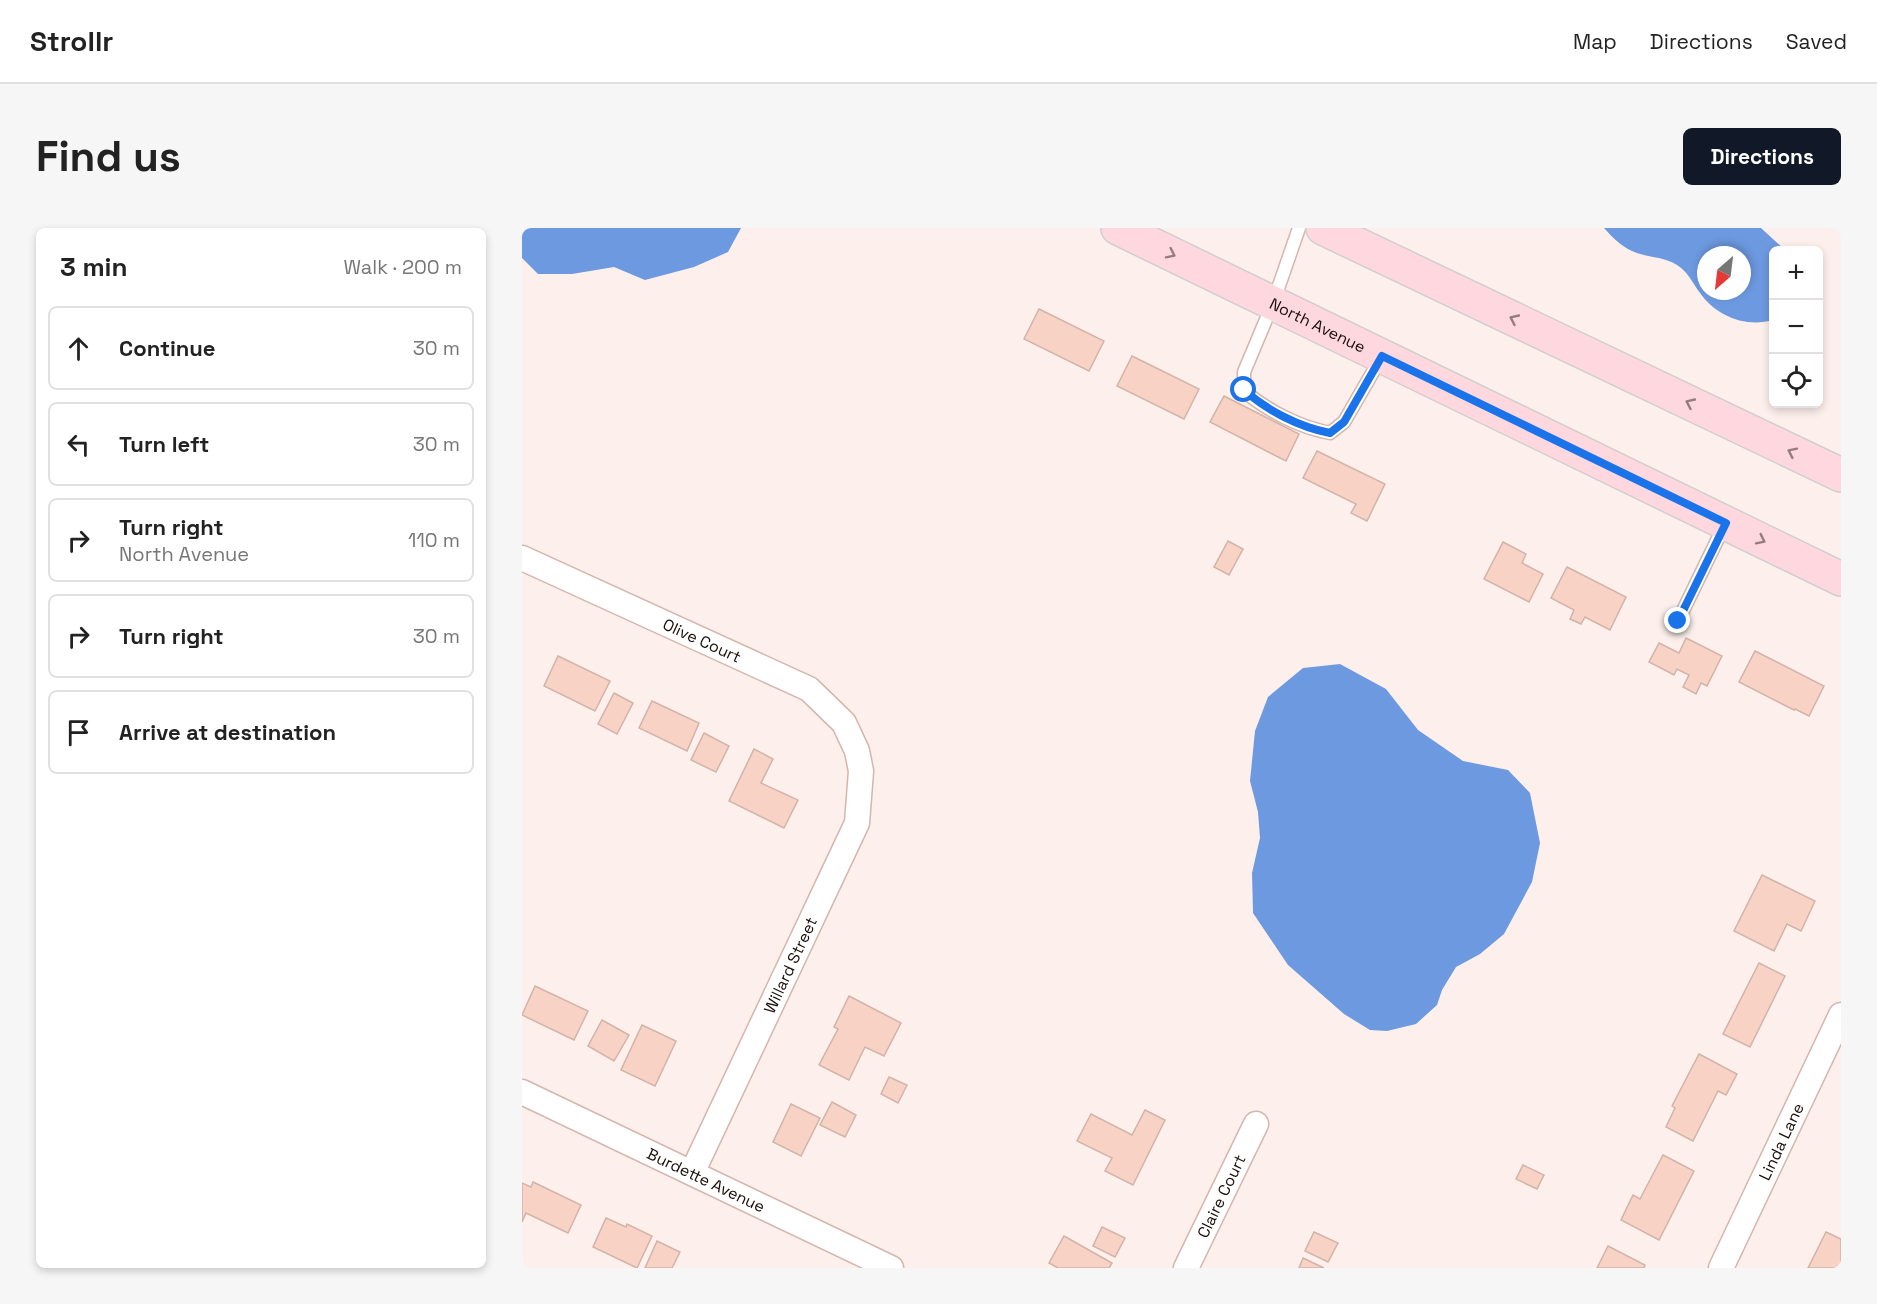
<!DOCTYPE html>
<meta charset="utf-8">
<style>
:root{--surface:#fff;--page:#f6f6f6;--text:#222;--muted:#767676;--line:#e0e0e0;--accent:#111827}
body{margin:0;font-family:"Space Grotesk",sans-serif;background:var(--page);color:var(--text)}
.controls{position:absolute;right:18px;top:18px;display:grid;overflow:hidden;border-radius:9px;box-shadow:0 3px 9px #0003}
.controls button{width:54px;height:54px;display:grid;place-items:center;padding:0;border:0;border-bottom:2px solid var(--line);background:var(--surface);color:var(--text);font:30px sans-serif}
.compass{position:absolute;left:1175px;top:18px;width:54px;height:54px;border-radius:50%;background:var(--surface);box-shadow:0 3px 9px #0003;rotate:208deg}
.stop{position:absolute;width:18px;height:18px;margin:-14px;border:4px solid #1a73e8;border-radius:50%;background:#fff}
.stop.end{background:#1a73e8;border-color:#fff;box-shadow:0 2px 6px #0008}
.list{margin:0;padding:0;list-style:none}
h2{display:flex;justify-content:space-between;align-items:center;height:78px;margin:0;padding:0 24px;font-size:26px}
h2 small{font-size:20px;font-weight:400;color:var(--muted)}
.list li{display:grid;grid-template-columns:39px 1fr auto;gap:18px;align-items:center;box-sizing:border-box;height:84px;margin:0 12px 12px;padding:0 12px;border:2px solid var(--line);border-radius:9px}
.list b{display:block;font-size:22px;white-space:nowrap}
.list p{margin:0;font-size:20px;white-space:nowrap;color:var(--muted)}
.list em{font-size:20px;font-style:normal;color:var(--muted)}
.icon{flex:none;width:33px;height:33px;fill:none;stroke:currentColor;stroke-width:2;stroke-linecap:round;stroke-linejoin:round}
.map{position:relative;flex:none;width:1319px;height:1040px;overflow:hidden;border-radius:9px}
header{display:flex;align-items:center;gap:36px;box-sizing:border-box;height:84px;padding:0 30px;background:var(--surface);border-bottom:2px solid var(--line)}
header strong{font-size:28px}
nav{display:flex;gap:33px;margin-inline-start:auto;font-size:21px}
.intro{display:flex;align-items:center;justify-content:space-between;box-sizing:border-box;height:144px;padding:0 36px}
h1{margin:0;font-size:42px}
.button{padding:15px 27px;border-radius:9px;background:var(--accent);color:#fff;font-size:21px;font-weight:700}
main{display:flex;gap:36px;padding:0 36px}
aside{flex:1;background:var(--surface);border-radius:9px;box-shadow:0 3px 9px #0003}
.map>svg:first-child{display:block}
.water{fill:#6d99e0;fill-rule:evenodd}
.building{fill:#f8d3c5;stroke:#d1b3a8;stroke-width:1.5}
.lines{fill:none;stroke-linecap:round;stroke-linejoin:round}
.lane-casing{stroke:#d4b6ac;stroke-width:15}
.street-casing{stroke:#d4b6ac;stroke-width:27}
.primary-casing{stroke:#d1cfce;stroke-width:36}
.lane{stroke:#fff;stroke-width:12}
.street{stroke:#fff;stroke-width:24}
.primary{stroke:#ffd7df;stroke-width:33}
.oneway{stroke:#977c7f}
.route{stroke:#1a73e8;stroke-width:8}
.labels{text-anchor:middle;stroke-width:5;stroke-linejoin:round;paint-order:stroke}
.street-label{font-size:16px;fill:#170d09;stroke:#fff}
</style>
<header>
<strong>Strollr</strong>
<nav><a>Map</a><a>Directions</a><a>Saved</a></nav>
</header>
<div class="intro"><h1>Find us</h1><a class="button">Directions</a></div>
<main>
<aside>
<h2>3 min<small>Walk · 200 m</small></h2>
<ul class="list">
<li><svg class="icon" aria-label="ahead" viewBox="0 0 24 24"><path d="M12 20V5M6 11l6-6 6 6"/></svg><div><b>Continue</b></div><em>30 m</em></li>
<li><svg class="icon" aria-label="left" viewBox="0 0 24 24"><path d="M17 20v-9H6M10 6l-5 5 5 5"/></svg><div><b>Turn left</b></div><em>30 m</em></li>
<li><svg class="icon" aria-label="right" viewBox="0 0 24 24"><path d="M7 20v-9h11M14 6l5 5-5 5"/></svg><div><b>Turn right</b><p>North Avenue</p></div><em>110 m</em></li>
<li><svg class="icon" aria-label="right" viewBox="0 0 24 24"><path d="M7 20v-9h11M14 6l5 5-5 5"/></svg><div><b>Turn right</b></div><em>30 m</em></li>
<li><svg class="icon" aria-label="arrive" viewBox="0 0 24 24"><path d="M6 21V4h12l-3 4 3 4H6"/></svg><div><b>Arrive at destination</b></div></li>
</ul>
</aside>
<div class="map">
<svg width="1319" height="1040" viewBox="0 0 1319 1040">
<rect width="100%" height="100%" fill="#fdf0ec"/>
<!-- water -->
<g class="water">
<path d="M0,0H219L206,24L172,39L123,52L92,39L50,46H16L0,30Z"/>
<path d="M1082,0H1239L1263,22H1252L1251,92C1224,100 1194,88 1178,65C1170,54 1166,44 1155,37C1141,28 1125,30 1110,23C1099,18 1090,9 1082,0ZM1184,27H1220V63H1184Z"/>
<path d="M818,436L864,461L896,502L941,533L986,542L1008,565L1018,615L1010,654L982,706L958,726L934,739L920,762L915,777L894,796L865,803L848,802L822,786L766,737L731,685L730,645L738,610L736,584L728,553L733,503L746,469L781,440Z"/>
</g>
<!-- building -->
<g class="building">
<path d="M517,81L582,113L567,143L502,111Z"/>
<path d="M610,128L677,161L662,191L595,158Z"/>
<path d="M702,168L777,206L764,233L688,194Z"/>
<path d="M795,223L863,256L845,293L829,285L834,276L781,250Z"/>
<path d="M706,313L721,321L707,347L692,339Z"/>
<path d="M981,314L1004,326L1000,335L1021,346L1007,374L962,351Z"/>
<path d="M1045,339L1104,369L1088,402L1063,389L1059,396L1048,391L1052,382L1029,370Z"/>
<path d="M1164,410L1200,428L1185,458L1179,455L1174,466L1161,459L1167,447L1155,441L1152,447L1127,434L1137,415L1157,425Z"/>
<path d="M1233,423L1302,458L1287,488L1273,481L1272,482L1217,454Z"/>
<path d="M36,428L88,453L73,483L22,458Z"/>
<path d="M92,465L111,475L95,506L76,496Z"/>
<path d="M130,473L177,495L165,523L117,500Z"/>
<path d="M182,505L207,518L194,544L169,532Z"/>
<path d="M232,521L251,531L239,555L276,572L262,600L207,573Z"/>
<path d="M1240,647L1293,673L1279,703L1265,696L1252,723L1212,703Z"/>
<path d="M1237,735L1263,748L1228,819L1201,806Z"/>
<path d="M13,758L66,783L52,812L0,787Z"/>
<path d="M327,768L379,795L362,828L343,819L327,852L297,837L316,801L312,799Z"/>
<path d="M80,792L107,807L92,833L66,818Z"/>
<path d="M120,797L154,813L133,858L99,842Z"/>
<path d="M1177,826L1215,846L1204,867L1196,863L1171,913L1144,899L1153,880L1150,878Z"/>
<path d="M367,849L385,857L376,875L359,866Z"/>
<path d="M310,874L334,887L323,909L298,897Z"/>
<path d="M269,876L298,890L279,928L251,914Z"/>
<path d="M623,882L643,892L611,957L583,943L590,930L555,913L569,886L610,907Z"/>
<path d="M1141,927L1172,943L1137,1012L1099,992L1111,967L1118,971Z"/>
<path d="M1001,937L1022,947L1015,961L994,951Z"/>
<path d="M11,954L59,977L46,1005L4,985L0,994V955L9,959Z"/>
<path d="M84,990L104,999L105,996L130,1008L115,1040L71,1019Z"/>
<path d="M580,999L603,1010L593,1029L571,1018Z"/>
<path d="M792,1004L816,1015L806,1034L783,1023Z"/>
<path d="M1304,1004L1319,1011V1040H1286Z"/>
<path d="M542,1008L590,1035L587,1040H536L527,1035Z"/>
<path d="M135,1013L158,1024L150,1040H123Z"/>
<path d="M1086,1018L1123,1037L1122,1040H1075Z"/>
<path d="M781,1030L802,1040H777Z"/>
</g>
<g class="lines">
<defs>
<g id="lane">
<path d="M777,0L751,75L722,144V163C746,183 777,199 808,205L822,194L859,130"/>
<path d="M1156,393L1203,296"/>
</g>
<g id="street">
<path id="s1" d="M0,330L287,461L322,495L335,523L339,543L335,595L170,945"/>
<path id="s2" d="M0,864L369,1040"/>
<path id="s3" d="M664,1040L734,896"/>
<path id="s4" d="M1199,1040L1319,787"/>
</g>
<g id="primary">
<path id="s5" d="M596,0L1319,351"/>
<path d="M801,0L1319,247"/>
</g>
</defs>
<!-- lane casing -->
<use href="#lane" class="lane-casing"/>
<!-- street casing -->
<use href="#street" class="street-casing"/>
<!-- primary casing -->
<use href="#primary" class="primary-casing"/>
<!-- lane -->
<use href="#lane" class="lane"/>
<!-- street -->
<use href="#street" class="street"/>
<!-- primary -->
<use href="#primary" class="primary"/>
</g>
<!-- one-way arrows -->
<defs><path id="oneway-chevron" d="M-2-3.5L2.5 0L-2 3.5" fill="none" stroke-width="1.6" stroke-linecap="round" stroke-linejoin="round" transform="scale(1.5)"/></defs>
<g class="oneway">
<use href="#oneway-chevron" transform="translate(649 26) rotate(26)"/>
<use href="#oneway-chevron" transform="translate(992 91) rotate(-155)"/>
<use href="#oneway-chevron" transform="translate(1168 175) rotate(-155)"/>
<use href="#oneway-chevron" transform="translate(1270 224) rotate(-154)"/>
<use href="#oneway-chevron" transform="translate(1239 312) rotate(26)"/>
</g>
<g class="lines">
<!-- route -->
<path class="route" d="M722,162C746,183 777,199 808,205L822,194L860,128L1204,295L1156,393"/>
</g>
<g class="labels">
<!-- street labels -->
<g class="street-label">
<text dy="6" stroke="none"><textPath href="#s5" startOffset="222">North Avenue</textPath></text>
<text dy="6" stroke="none"><textPath href="#s1" startOffset="198">Olive Court</textPath></text>
<text transform="translate(268 737) rotate(-65)" y="6">Willard Street</text>
<text dy="6" stroke="none"><textPath href="#s4" startOffset="140">Linda Lane</textPath></text>
<text dy="6" stroke="none"><textPath href="#s2" startOffset="204">Burdette Avenue</textPath></text>
<text dy="6" stroke="none"><textPath href="#s3" startOffset="80">Claire Court</textPath></text>
</g>
</g>
</svg>
<div class="controls">
<button>+</button>
<button>−</button>
<button><svg class="icon" aria-label="locate" viewBox="0 0 24 24"><circle cx="12" cy="12" r="6"/><path d="M12 2v4M12 18v4M2 12h4M18 12h4"/></svg></button>
</div>
<svg class="compass" viewBox="-18 -18 36 36"><path d="M0-13l5 13h-10z" fill="#e53935"/><path d="M0 13l5-13h-10z" fill="#767676"/></svg>
<div class="stop" style="left:722px;top:162px"></div>
<div class="stop end" style="left:1156px;top:393px"></div>
</div>
</main>
